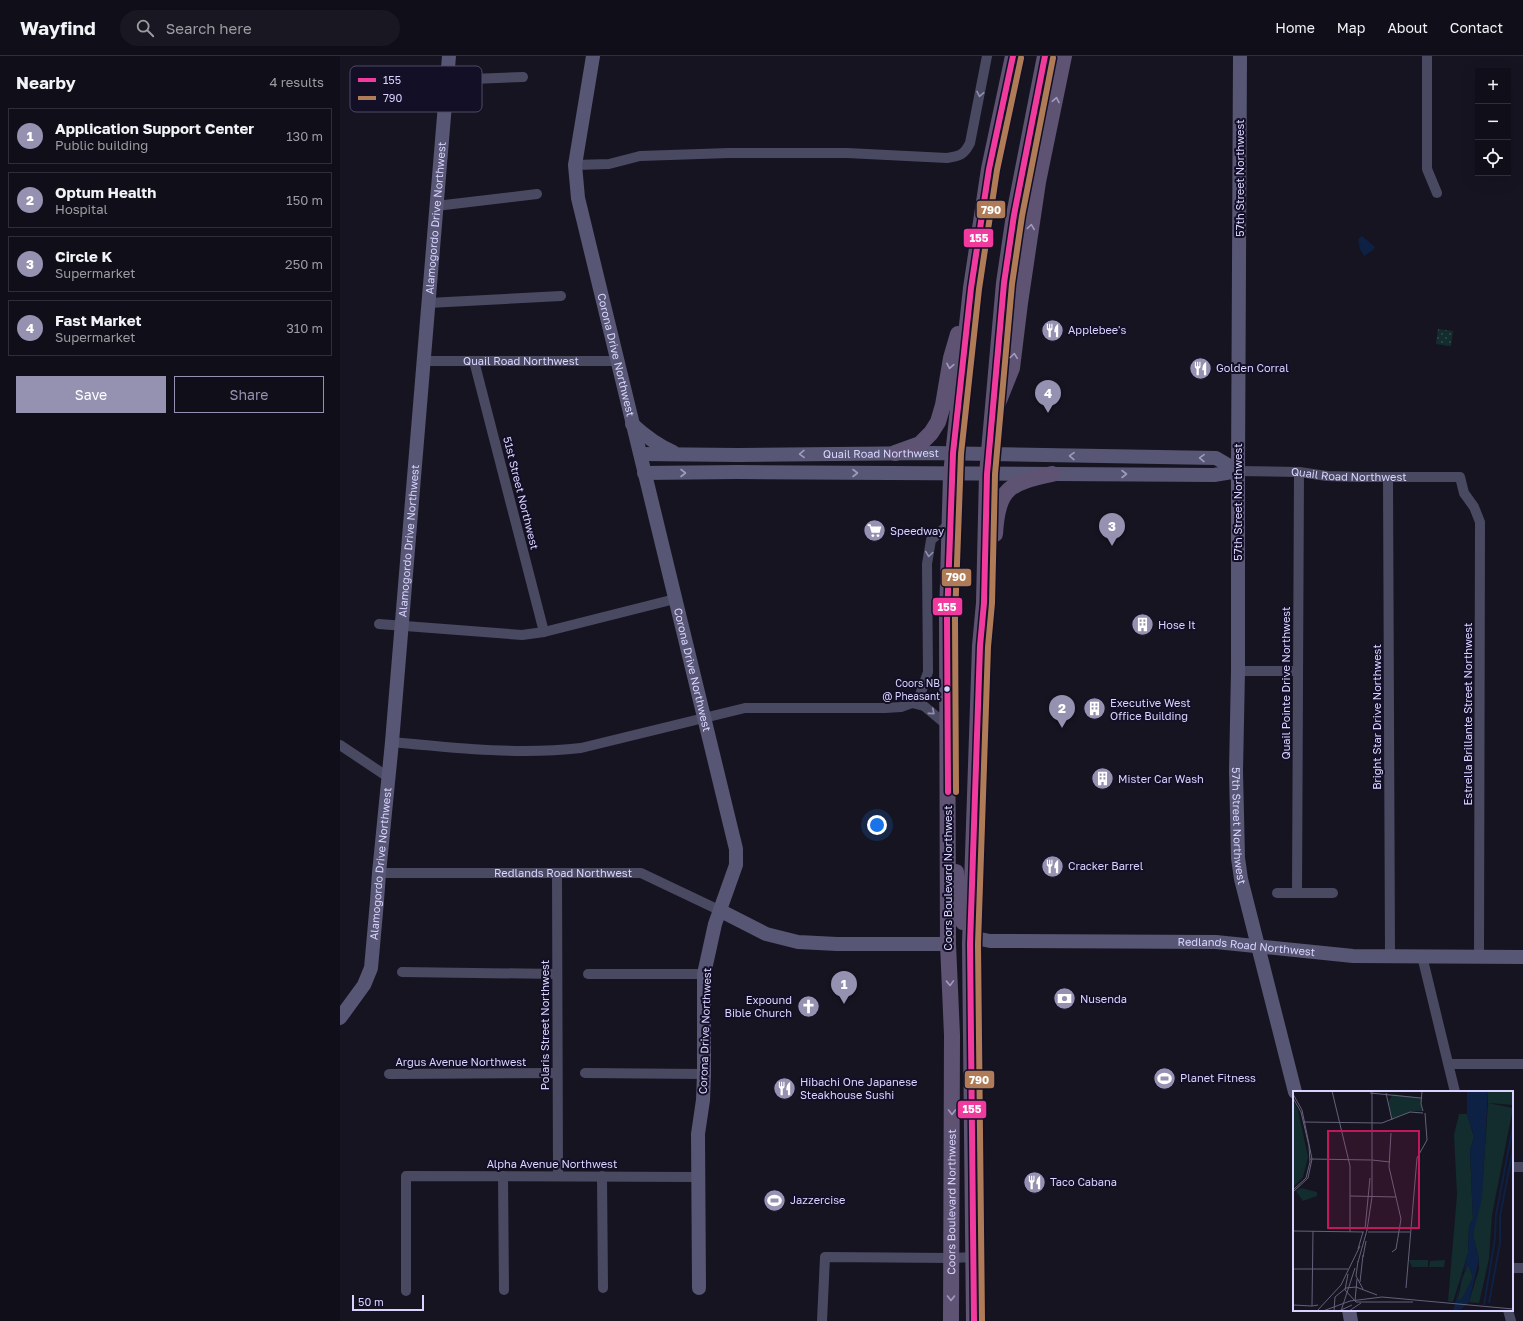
<!DOCTYPE html>
<meta charset="utf-8">
<style>
:root{--surface:#100f19;--page:#191822;--text:#f1f3f6;--muted:#9c9ca2;--line:#302f38;--accent:#9591b1}
body{margin:0;font-family:"Golos Text",sans-serif;background:var(--page);color:var(--text)}
.controls{position:absolute;right:12px;top:12px;display:grid;overflow:hidden;border-radius:0px;box-shadow:0 4px 16px #0002}
.controls button{width:36px;height:36px;display:grid;place-items:center;padding:0;border:0;border-bottom:1px solid var(--line);background:var(--surface);color:var(--text);font:20px sans-serif}
.scale{position:absolute;left:12px;bottom:10px;width:72px;box-sizing:border-box;padding-left:4px;border:2px solid #d9d4ff;border-top:0;font-size:11px;line-height:14px;white-space:nowrap;color:#d9d4ff;-webkit-text-stroke:3px #130f26;paint-order:stroke}
.you{position:absolute;left:537px;top:769px;width:14px;height:14px;margin:-10px;border:3px solid #fff;border-radius:50%;background:#1a73e8;box-shadow:0 0 0 6px #1a73e833}
.badge{display:grid;place-items:center;width:26px;height:26px;border-radius:50%;background:var(--accent);color:#fff;font-size:13px;font-weight:700}
.pin{position:absolute;translate:-50% -33px;filter:drop-shadow(0 1px 2px #0008)}
.pin::after{content:'';position:absolute;top:21px;width:14px;height:12px;background:inherit;clip-path:polygon(0 0,100% 0,50% 100%)}
.list{margin:0;padding:0;list-style:none}
h2{display:flex;justify-content:space-between;align-items:center;height:52px;margin:0;padding:0 16px;font-size:17px}
h2 small{font-size:13px;font-weight:400;color:var(--muted)}
.list li{display:grid;grid-template-columns:26px 1fr auto;gap:12px;align-items:center;box-sizing:border-box;height:56px;margin:0 8px 8px;padding:0 8px;border:1px solid var(--line);border-radius:0px}
.list b{display:block;font-size:15px;white-space:nowrap}
.list p{margin:0;font-size:13px;white-space:nowrap;color:var(--muted)}
.list em{font-size:13px;font-style:normal;color:var(--muted)}
.actions{display:flex;gap:8px;padding:12px 16px}
.actions a{flex:1;padding:9px 0;border:1px solid var(--accent);border-radius:0px;text-align:center;font-size:14px;color:var(--accent)}
.actions .main{background:var(--accent);color:#fff}
.icon{flex:none;width:22px;height:22px;fill:none;stroke:currentColor;stroke-width:2;stroke-linecap:round;stroke-linejoin:round}
.map{position:relative;flex:none;width:1183px;height:1265px;overflow:hidden}
header{display:flex;align-items:center;gap:24px;box-sizing:border-box;height:56px;padding:0 20px;background:var(--surface);border-bottom:1px solid var(--line)}
header strong{font-size:19px}
nav{display:flex;gap:22px;margin-inline-start:auto;font-size:14px}
.search{width:280px;height:36px;background:var(--page);display:flex;align-items:center;gap:10px;box-sizing:border-box;padding:0 14px;border-radius:22px;color:var(--muted);font-size:15px}
main{display:flex}
aside{flex:1;background:var(--surface)}
.map>svg:first-child{display:block}
.park{fill:url(#park-dots)}
.water{fill:#0d2144}
.lines{fill:none;stroke-linecap:round;stroke-linejoin:round}
.street{stroke:#4a4962;stroke-width:10}
.secondary{stroke:#575674;stroke-width:14}
.primary{stroke:#5e5373;stroke-width:16}
.bus-1-casing{stroke:#130f26;stroke-width:9}
.bus-2-casing{stroke:#130f26;stroke-width:9}
.bus-1{stroke:#f13a9d;stroke-width:6}
.bus-2{stroke:#b07c57;stroke-width:6}
.oneway{stroke:#928eb0}
.oneway2{stroke:#a29ac0}
.oneway3{stroke:#9e9bc0}
.bus-dot{fill:#d9d4ff;stroke:#130f26;stroke-width:1.5}
.labels{text-anchor:middle;stroke-width:4;stroke-linejoin:round;paint-order:stroke}
.bus-label{font-size:10px;fill:#d9d4ff;stroke:#130f26;text-anchor:end}
.street-label{font-size:11px;fill:#d9d4ff;stroke:#130f26}
.poi-label{font-size:11px;fill:#d9d4ff;stroke:#130f26;text-anchor:start}
.inset-river{fill:none;stroke:#0d2144;stroke-width:2}
.inset-road{fill:none;stroke:#64617a;stroke-width:1}
.view{fill:#c2185b;fill-opacity:0.15;stroke:#c2185b;stroke-width:2}
.inset-edge{fill:none;stroke:#d9d4ff;stroke-width:2}
.key{fill:#130f26;stroke:#4e4a67;stroke-width:1}
.key-label{font-size:11px;fill:#d9d4ff}
.line-badge{stroke:#130f26;stroke-width:1.5}
.badge-label{font-size:11px;text-anchor:middle;font-weight:bold;fill:#fff}
</style>
<header>
<strong>Wayfind</strong>
<div class="search"><svg class="icon" aria-label="search" viewBox="0 0 24 24"><circle cx="10" cy="10" r="6"/><path d="M15 15l6 6"/></svg>Search here</div>
<nav><a>Home</a><a>Map</a><a>About</a><a>Contact</a></nav>
</header>
<main>
<aside>
<h2>Nearby<small>4 results</small></h2>
<ul class="list">
<li><span class="badge">1</span><div><b>Application Support Center</b><p>Public building</p></div><em>130 m</em></li>
<li><span class="badge">2</span><div><b>Optum Health</b><p>Hospital</p></div><em>150 m</em></li>
<li><span class="badge">3</span><div><b>Circle K</b><p>Supermarket</p></div><em>250 m</em></li>
<li><span class="badge">4</span><div><b>Fast Market</b><p>Supermarket</p></div><em>310 m</em></li>
</ul>
<div class="actions"><a class="main">Save</a><a>Share</a></div>
</aside>
<div class="map">
<svg width="1183" height="1265" viewBox="0 0 1183 1265">
<defs>
<pattern id="park-dots" width="8" height="8" patternUnits="userSpaceOnUse"><rect width="8" height="8" fill="#132c2d"/><path d="M2 2h.1M6 6h.1" fill="none" stroke="#354a4c" stroke-width="1.8" stroke-linecap="round"/></pattern>
</defs>
<rect width="100%" height="100%" fill="#161421"/>
<!-- park -->
<path class="park" d="M1098,273L1113,275L1111,290L1096,288Z"/>
<!-- water -->
<path class="water" d="M1022,180L1035,191L1033,194L1024,200L1020,193L1018,183Z"/>
<g class="lines">
<!-- street -->
<g class="street">
<path d="M1087,0V113L1097,137"/>
<path d="M107,24L183,21"/>
<path d="M235,109L269,108L300,100L389,97H507L607,102C620,100 624,99 630,87L647,0"/>
<path d="M96,150L197,138"/>
<path d="M88,247L221,240"/>
<path id="s1" d="M84,305H278"/>
<path d="M134,305L204,576"/>
<path id="s2" d="M898,415L959,416L987,420L1019,421H1120L1124,437L1134,451L1140,466L1139,900"/>
<path d="M1048,422L1050,900"/>
<path d="M39,568L182,579L204,576L335,543"/>
<path d="M898,615H957"/>
<path d="M572,647L580,639L588,616L587,508L591,484L609,468"/>
<path d="M52,686C114,692 178,699 241,692L405,652H545L561,651L572,647L584,650L608,670"/>
<path d="M0,689L48,721"/>
<path id="s3" d="M39,817H301L381,855"/>
<path d="M217,817L218,1120"/>
<path d="M937,837H993"/>
<path d="M957,837L959,416"/>
<path d="M1082,900L1115,1036"/>
<path d="M62,916L217,918"/>
<path d="M248,918H364"/>
<path d="M1109,1008H1183"/>
<path d="M245,1017L364,1018"/>
<path d="M49,1018L217,1017"/>
<path d="M1172,1111H1183"/>
<path d="M163,1120L164,1234"/>
<path d="M262,1120L263,1232"/>
<path d="M1172,1212H1183"/>
<path d="M66,1235V1120L359,1121"/>
<path d="M1168,1254L1171,1265"/>
<path d="M482,1265L485,1201L612,1202L634,1201"/>
</g>
<!-- secondary -->
<g class="secondary">
<path id="s4" d="M253,0L235,109L238,142L396,793V809L375,868L364,918V1018L363,1044L358,1078L359,1232"/>
<path id="s5" d="M900,0L898,415V615L896,715L898,802L901,823L955,1036"/>
<path d="M292,368C305,380 317,389 333,396"/>
<path id="s6" d="M301,398L398,399L593,397L876,402L898,415"/>
<path d="M304,417L398,416L874,419L898,415"/>
<path d="M381,855L426,878L458,886L497,888H608"/>
<path id="s7" d="M630,881L650,885L876,886L1013,900L1183,901"/>
<path id="s8" d="M0,962L24,929L31,912L37,845L39,817L52,686L109,0"/>
<path d="M1009,1254L1011,1265"/>
</g>
<!-- primary -->
<g class="primary">
<path d="M656,352L672,312L680,247L698,126L724,0"/>
<path d="M555,397L580,388L591,377L598,366L603,349L611,302L618,278"/>
<path d="M655,478C658,431 670,427 712,418"/>
<path d="M616,816L623,866"/>
<path id="s9" d="M611,1265L612,979L608,888L607,562L611,418L631,232L649,113L673,0"/>
<path d="M634,1265L630,888L640,590L644,547L647,418L664,227L674,159L705,0"/>
</g>
<defs>
<g id="bus-1">
<path d="M608,736L607,562L613,397L631,232L649,113L673,0"/>
<path d="M634,1265L630,888L640,590L644,547L647,418L664,227L674,159L705,0"/>
</g>
<g id="bus-2">
<path d="M616,736L615,562L621,398L639,233L657,114L681,2"/>
<path d="M642,1265L638,888L648,591L652,547L655,418L672,228L682,160L713,2"/>
</g>
</defs>
<!-- bus-1 casing -->
<use href="#bus-1" class="bus-1-casing"/>
<!-- bus-2 casing -->
<use href="#bus-2" class="bus-2-casing"/>
<!-- bus-1 -->
<use href="#bus-1" class="bus-1"/>
<!-- bus-2 -->
<use href="#bus-2" class="bus-2"/>
</g>
<!-- one-way arrows -->
<defs><path id="oneway-chevron" d="M-2-3.5L2.5 0L-2 3.5" fill="none" stroke-width="1.6" stroke-linecap="round" stroke-linejoin="round"/></defs>
<g class="oneway">
<use href="#oneway-chevron" transform="translate(640 38) rotate(101)"/>
<use href="#oneway-chevron" transform="translate(589 498) rotate(98)"/>
<use href="#oneway-chevron" transform="translate(592 656) rotate(40)"/>
</g>
<g class="oneway2">
<use href="#oneway-chevron" transform="translate(716 44) rotate(-79)"/>
<use href="#oneway-chevron" transform="translate(691 171) rotate(-82)"/>
<use href="#oneway-chevron" transform="translate(674 300) rotate(-83)"/>
<use href="#oneway-chevron" transform="translate(610 310) rotate(100)"/>
<use href="#oneway-chevron" transform="translate(610 927) rotate(88)"/>
<use href="#oneway-chevron" transform="translate(612 1056) rotate(90)"/>
<use href="#oneway-chevron" transform="translate(611 1242) rotate(90)"/>
</g>
<g class="oneway3">
<use href="#oneway-chevron" transform="translate(462 398) rotate(179)"/>
<use href="#oneway-chevron" transform="translate(732 400) rotate(-179)"/>
<use href="#oneway-chevron" transform="translate(862 402) rotate(-179)"/>
<use href="#oneway-chevron" transform="translate(343 417)"/>
<use href="#oneway-chevron" transform="translate(515 417)"/>
<use href="#oneway-chevron" transform="translate(784 418)"/>
</g>
<!-- icons -->
<defs>
<symbol id="restaurant-disc" viewBox="-11 -11 22 22"><circle r="9.5" fill="#9591b1" stroke="#130f26"/><path d="M-5-6h1v4h1v-4h1v4h1v-4h1v5L-1.5 .5V6h-2V.5L-5-1ZM5-6V6H3V1.5H1.5Q1.5-4 5-6Z" fill="#fff"/></symbol>
<symbol id="supermarket-disc" viewBox="-11 -11 22 22"><circle r="9.5" fill="#9591b1" stroke="#130f26"/><path d="M-6-5.5h2.5l.6 2H6L4.5 2H-2.5L-4.4-4H-6ZM-1.5 3.2a1.3 1.3 0 1 0 .1 0ZM3 3.2a1.3 1.3 0 1 0 .1 0Z" fill="#fff"/></symbol>
<symbol id="building-disc" viewBox="-11 -11 22 22"><circle r="9.5" fill="#9591b1" stroke="#130f26"/><path d="M-4-6H4V6H1V3H-1V6H-4ZM-2.5-4.3h1.7v1.8h-1.7ZM.8-4.3h1.7v1.8H.8ZM-2.5-1h1.7V.8h-1.7ZM.8-1h1.7V.8H.8Z" fill="#fff"/></symbol>
<symbol id="bank-disc" viewBox="-11 -11 22 22"><circle r="9.5" fill="#9591b1" stroke="#130f26"/><path d="M-6-4H6V4H-6ZM0-2.3a2.3 2.3 0 1 0 0 4.6a2.3 2.3 0 1 0 0-4.6Z" fill="#fff"/></symbol>
<symbol id="church-disc" viewBox="-11 -11 22 22"><circle r="9.5" fill="#9591b1" stroke="#130f26"/><path d="M-1.2-6h2.4v3.5h3.3v2.4h-3.3V6h-2.4V-.1h-3.3v-2.4h3.3Z" fill="#fff"/></symbol>
<symbol id="stadium-disc" viewBox="-11 -11 22 22"><circle r="9.5" fill="#9591b1" stroke="#130f26"/><path d="M0-5a6.5 5 0 1 0 0 10a6.5 5 0 1 0 0-10ZM-3.5-1.8h7v3.6h-7Z" fill="#fff"/></symbol>
</defs>
<g fill-rule="evenodd">
<use href="#restaurant-disc" x="700" y="262" width="25" height="25"/>
<use href="#restaurant-disc" x="848" y="300" width="25" height="25"/>
<use href="#supermarket-disc" x="522" y="462" width="25" height="25"/>
<use href="#building-disc" x="790" y="556" width="25" height="25"/>
<use href="#building-disc" x="742" y="640" width="25" height="25"/>
<use href="#building-disc" x="750" y="710" width="25" height="25"/>
<use href="#restaurant-disc" x="700" y="798" width="25" height="25"/>
<use href="#bank-disc" x="712" y="930" width="25" height="25"/>
<use href="#church-disc" x="456" y="938" width="25" height="25"/>
<use href="#stadium-disc" x="812" y="1010" width="25" height="25"/>
<use href="#restaurant-disc" x="432" y="1020" width="25" height="25"/>
<use href="#restaurant-disc" x="682" y="1114" width="25" height="25"/>
<use href="#stadium-disc" x="422" y="1132" width="25" height="25"/>
</g>
<!-- markers -->
<circle class="bus-dot" cx="607" cy="633" r="3.5"/>
<g class="labels">
<!-- bus labels -->
<g class="bus-label">
<text x="600" y="631">Coors NB<tspan x="600" dy="13">@ Pheasant</tspan></text>
</g>
<!-- street labels -->
<g class="street-label">
<text transform="translate(900 122) rotate(-90)" y="4">57th Street Northwest</text>
<text dy="4" stroke="none"><textPath href="#s8" startOffset="812">Alamogordo Drive Northwest</textPath></text>
<text dy="4" stroke="none"><textPath href="#s4" startOffset="305">Corona Drive Northwest</textPath></text>
<text dy="4" stroke="none"><textPath href="#s1" startOffset="97">Quail Road Northwest</textPath></text>
<text dy="4" stroke="none"><textPath href="#s6" startOffset="240">Quail Road Northwest</textPath></text>
<text dy="4" stroke="none"><textPath href="#s2" startOffset="111">Quail Road Northwest</textPath></text>
<text transform="translate(181 437) rotate(76)" y="4">51st Street Northwest</text>
<text transform="translate(898 446) rotate(-90)" y="4">57th Street Northwest</text>
<text dy="4" stroke="none"><textPath href="#s8" startOffset="488">Alamogordo Drive Northwest</textPath></text>
<text dy="4" stroke="none"><textPath href="#s4" startOffset="629">Corona Drive Northwest</textPath></text>
<text transform="translate(946 627) rotate(-90)" y="4">Quail Pointe Drive Northwest</text>
<text transform="translate(1128 658) rotate(-90)" y="4">Estrella Brillante Street Northwest</text>
<text transform="translate(1037 661) rotate(-90)" y="4">Bright Star Drive Northwest</text>
<text dy="4" stroke="none"><textPath href="#s5" startOffset="770">57th Street Northwest</textPath></text>
<text dy="4" stroke="none"><textPath href="#s8" startOffset="164">Alamogordo Drive Northwest</textPath></text>
<text dy="4" stroke="none"><textPath href="#s3" startOffset="184">Redlands Road Northwest</textPath></text>
<text transform="translate(608 822) rotate(-90)" y="4">Coors Boulevard Northwest</text>
<text dy="4" stroke="none"><textPath href="#s7" startOffset="277">Redlands Road Northwest</textPath></text>
<text transform="translate(205 969) rotate(-90)" y="4">Polaris Street Northwest</text>
<text transform="translate(365 975) rotate(-88)" y="4">Corona Drive Northwest</text>
<text x="121" y="1010">Argus Avenue Northwest</text>
<text x="212" y="1112">Alpha Avenue Northwest</text>
<text dy="4" stroke="none"><textPath href="#s9" startOffset="119">Coors Boulevard Northwest</textPath></text>
</g>
<!-- poi labels -->
<g class="poi-label">
<text x="728" y="278">Applebee's</text>
<text x="876" y="316">Golden Corral</text>
<text x="550" y="479">Speedway</text>
<text x="818" y="573">Hose It</text>
<text x="770" y="651">Executive West<tspan x="770" dy="13">Office Building</tspan></text>
<text x="778" y="727">Mister Car Wash</text>
<text x="728" y="814">Cracker Barrel</text>
<text x="740" y="947">Nusenda</text>
<text x="452" y="948" text-anchor="end">Expound<tspan x="452" dy="13">Bible Church</tspan></text>
<text x="840" y="1026">Planet Fitness</text>
<text x="460" y="1030">Hibachi One Japanese<tspan x="460" dy="13">Steakhouse Sushi</tspan></text>
<text x="710" y="1130">Taco Cabana</text>
<text x="450" y="1148">Jazzercise</text>
</g>
</g>
<!-- overview -->
<g transform="translate(953 1035)">
<rect width="220" height="220" fill="#161421"/>
<path d="M0,10L5,19L15,66L10,86L0,96Z" fill="#132c2d"/>
<path d="M195,0H220V14L195,12ZM195,12L220,17L199,124L196,168L186,212L176,211L186,178V169L180,144L190,86ZM166,23H174L181,46L177,60L180,128L176,135L175,162L160,211L155,210L164,104L161,44ZM175,173L180,186L170,206L164,212L169,188Z" fill="#132c2d"/>
<path d="M100,3L128,7L129,20H119L99,28L95,11ZM8,97L24,101V105L10,110L3,100ZM116,169H135V176H119ZM152,169L151,176H136L137,170Z" fill="#132c2d"/>
<path d="M174,0H195L189,107L180,144L186,169L176,211L168,218L160,220L175,162L176,135L180,128L177,60L181,46L174,23ZM175,173L180,186L170,206L164,212L168,185Z" fill="#0d2144" fill-rule="evenodd"/>
<path class="inset-river" d="M196,212L207,152V125L220,58M191,214L202,147L203,124L220,35"/>
<path class="inset-road" d="M39,0L57,75V141M129,0L128,13L130,20M77,2L128,7M93,2L99,29M0,3L9,19L19,68L15,87L0,101M0,7L8,21L16,55L17,71L13,87L0,99M10,31L89,32L117,21L130,22M98,42L96,76L108,128L103,158L99,161M17,68L78,69M79,69L97,71M57,105L103,106M72,138L77,87M0,140L71,141M20,140L19,215L25,214M75,141H117M65,158L70,141M70,166L73,150M65,170L63,185L70,198M65,171L74,139L79,106V0M0,178H55M55,183L52,199L63,211H120M67,191L70,164M113,197L124,67L134,49L132,22M62,210L64,188M0,214L19,215M24,220L48,194L67,155M30,220L57,210L89,206L220,218M41,220L42,206L53,197L63,196L84,204M46,220L59,214M48,220L62,177M56,220L68,212"/>
<path class="view" d="M35,40H126V137H35Z"/>
<rect width="220" height="220" class="inset-edge"/>
</g>
<!-- legend -->
<rect x="10" y="10" width="132" height="46" rx="6" class="key"/>
<rect x="18" y="22" width="18" height="4" fill="#f13a9d"/>
<rect x="18" y="40" width="18" height="4" fill="#b07c57"/>
<g class="key-label">
<text x="43" y="28">155</text>
<text x="43" y="46">790</text>
</g>
<g class="line-badge">
<rect x="636" y="144" width="30" height="19" rx="4" fill="#b07c57"/>
<rect x="623" y="172" width="31" height="20" rx="4" fill="#f13a9d"/>
<rect x="601" y="512" width="31" height="19" rx="4" fill="#b07c57"/>
<rect x="592" y="541" width="31" height="19" rx="4" fill="#f13a9d"/>
<rect x="624" y="1014" width="31" height="19" rx="4" fill="#b07c57"/>
<rect x="617" y="1044" width="30" height="19" rx="4" fill="#f13a9d"/>
</g>
<g class="badge-label">
<text x="651" y="158">790</text>
<text x="639" y="186">155</text>
<text x="616" y="525">790</text>
<text x="607" y="555">155</text>
<text x="639" y="1028">790</text>
<text x="632" y="1057">155</text>
</g>
</svg>
<div class="controls">
<button>+</button>
<button>−</button>
<button><svg class="icon" aria-label="locate" viewBox="0 0 24 24"><circle cx="12" cy="12" r="6"/><path d="M12 2v4M12 18v4M2 12h4M18 12h4"/></svg></button>
</div>
<div class="scale">50 m</div>
<div class="you"></div>
<div class="pin badge" style="left:504px;top:948px">1</div>
<div class="pin badge" style="left:722px;top:672px">2</div>
<div class="pin badge" style="left:772px;top:490px">3</div>
<div class="pin badge" style="left:708px;top:357px">4</div>
</div>
</main>
